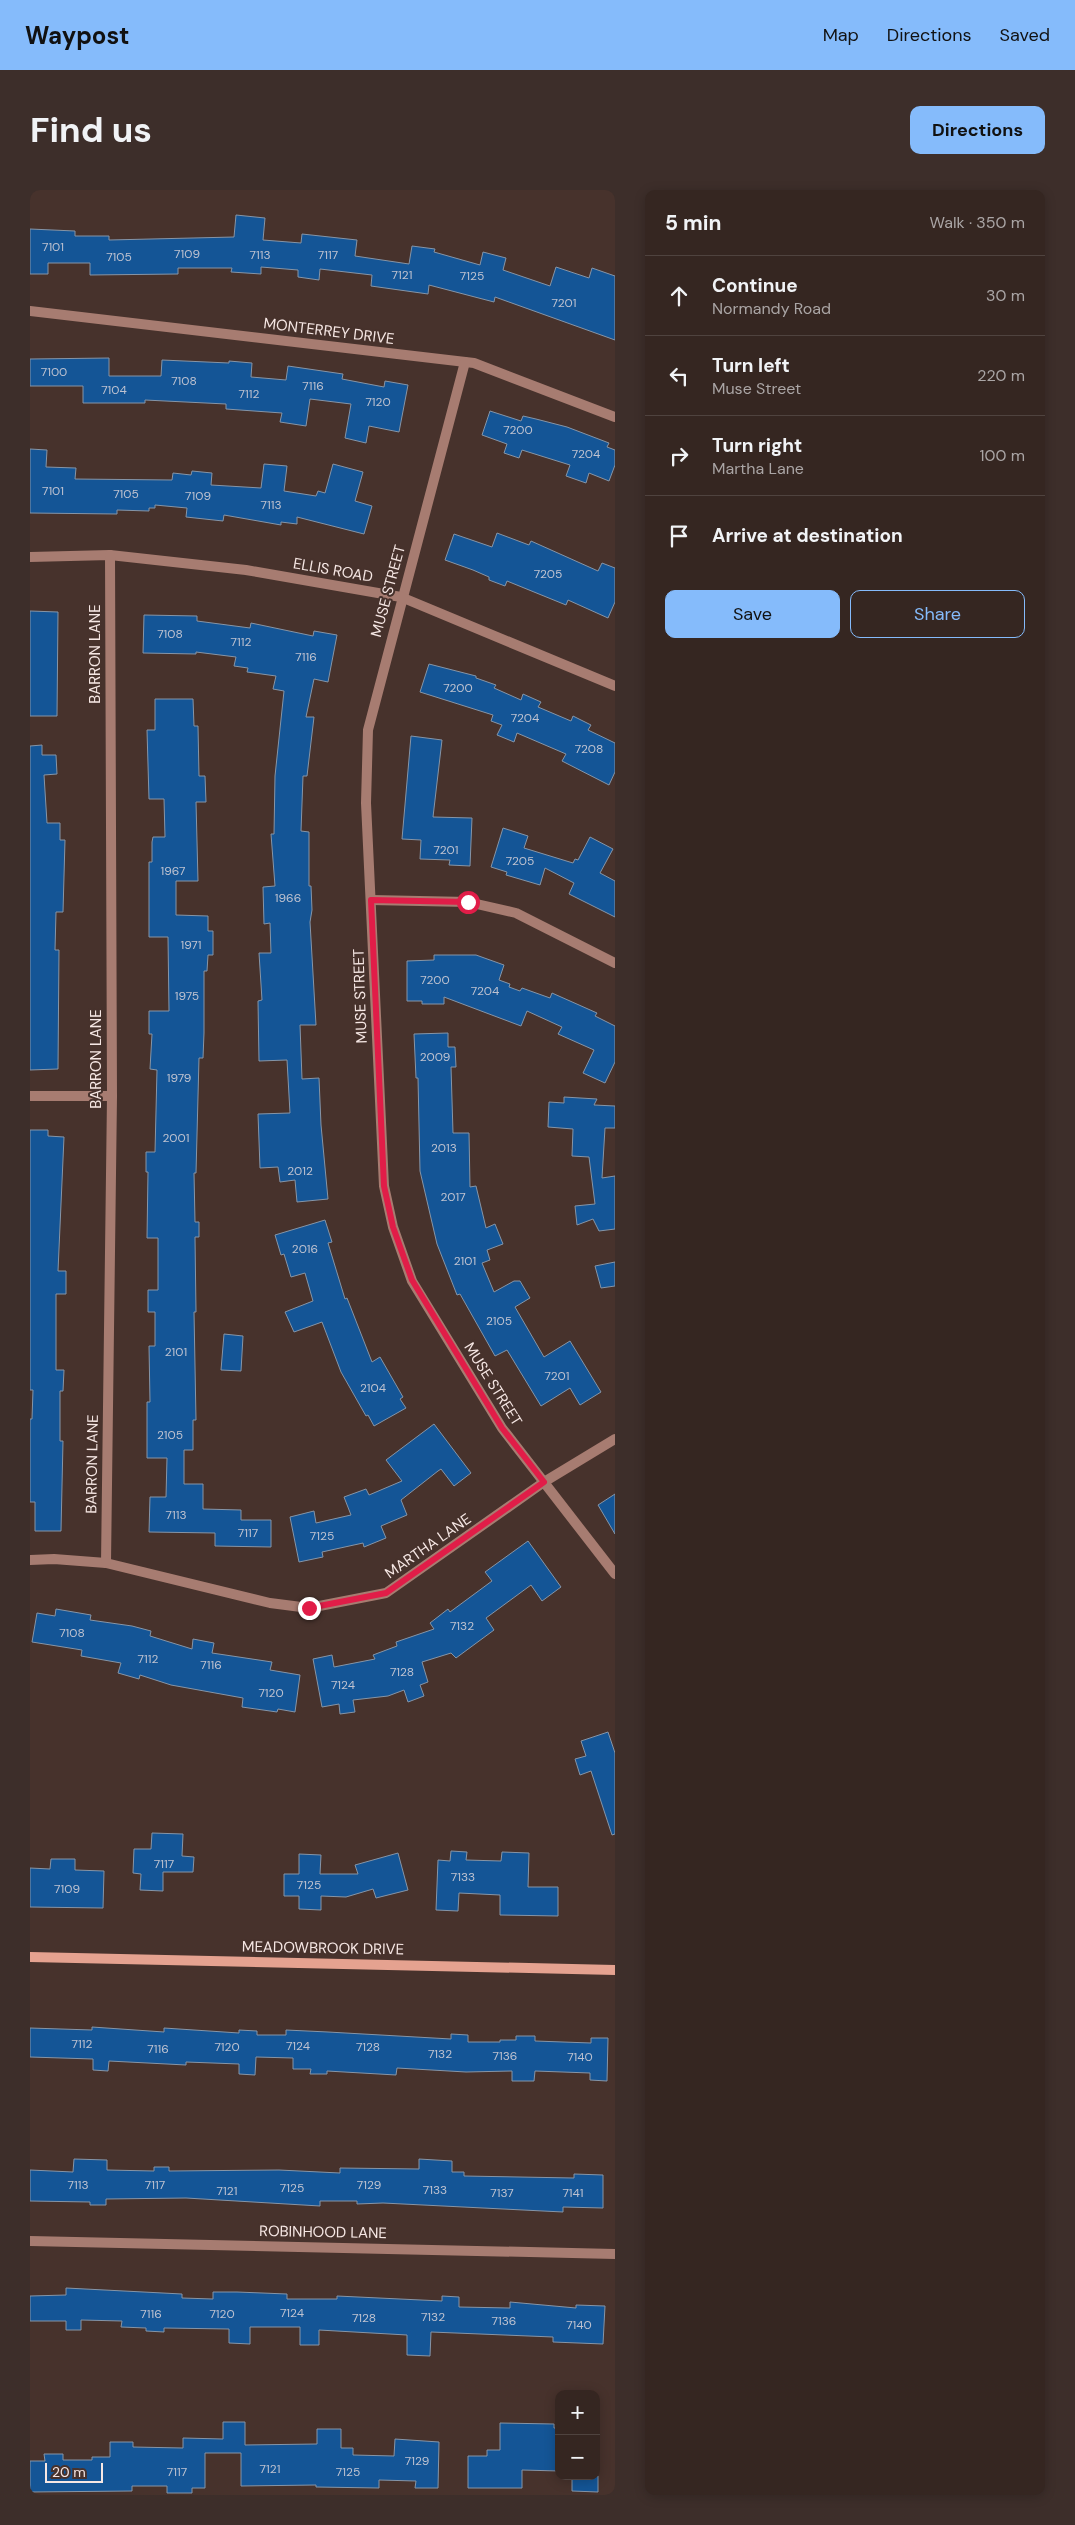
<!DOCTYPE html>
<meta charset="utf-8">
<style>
:root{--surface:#352621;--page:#3d2e2a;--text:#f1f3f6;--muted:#aaa5a5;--line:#4f433f;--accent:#85bbfb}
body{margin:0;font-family:"DM Sans",sans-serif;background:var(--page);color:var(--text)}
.controls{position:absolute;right:15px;bottom:15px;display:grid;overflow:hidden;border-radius:10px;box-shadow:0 2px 12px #0003}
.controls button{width:45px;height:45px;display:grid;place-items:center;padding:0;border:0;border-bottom:1px solid var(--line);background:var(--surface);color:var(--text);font:25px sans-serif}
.scale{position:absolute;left:15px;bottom:12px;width:58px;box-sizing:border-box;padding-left:5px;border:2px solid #f6e7e4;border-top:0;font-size:14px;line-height:18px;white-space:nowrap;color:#f6e7e4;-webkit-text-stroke:4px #47322c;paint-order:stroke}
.stop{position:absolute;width:15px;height:15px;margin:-11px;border:4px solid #e11d48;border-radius:50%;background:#fff}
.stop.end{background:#e11d48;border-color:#fff;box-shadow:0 1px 5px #0008}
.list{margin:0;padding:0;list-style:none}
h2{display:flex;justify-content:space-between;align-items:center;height:65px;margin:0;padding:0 20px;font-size:21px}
h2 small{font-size:16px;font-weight:400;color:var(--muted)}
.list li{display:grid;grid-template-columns:32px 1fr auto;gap:15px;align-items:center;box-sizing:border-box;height:80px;padding:0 20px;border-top:1px solid var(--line)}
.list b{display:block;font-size:19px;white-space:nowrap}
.list p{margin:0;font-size:16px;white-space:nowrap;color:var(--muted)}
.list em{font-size:16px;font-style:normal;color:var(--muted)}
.actions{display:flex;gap:10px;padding:15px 20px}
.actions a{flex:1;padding:11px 0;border:1px solid var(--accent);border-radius:10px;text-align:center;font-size:18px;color:var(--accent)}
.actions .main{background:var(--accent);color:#111}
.icon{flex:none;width:28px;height:28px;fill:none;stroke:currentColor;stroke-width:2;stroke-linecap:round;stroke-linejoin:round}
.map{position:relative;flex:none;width:585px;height:2305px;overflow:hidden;border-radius:10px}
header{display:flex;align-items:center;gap:30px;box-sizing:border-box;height:70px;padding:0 25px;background:var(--accent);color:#111}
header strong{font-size:24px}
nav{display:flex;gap:28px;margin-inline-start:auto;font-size:18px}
.intro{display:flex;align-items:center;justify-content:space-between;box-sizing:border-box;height:120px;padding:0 30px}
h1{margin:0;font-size:35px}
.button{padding:12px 22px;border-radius:10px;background:var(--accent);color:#111;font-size:18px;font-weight:700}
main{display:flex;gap:30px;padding:0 30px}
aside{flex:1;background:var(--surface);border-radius:10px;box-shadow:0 2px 12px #0003}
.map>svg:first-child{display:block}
.building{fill:#145596;stroke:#8695a7}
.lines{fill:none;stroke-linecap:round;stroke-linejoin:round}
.street{stroke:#a77c71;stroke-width:10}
.secondary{stroke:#e5a290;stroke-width:10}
.route{stroke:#e11d48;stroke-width:6}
.labels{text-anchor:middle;stroke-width:4;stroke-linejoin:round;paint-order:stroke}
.number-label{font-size:12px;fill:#bec2d0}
.street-label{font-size:15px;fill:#f6e7e4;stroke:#47322c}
</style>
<header>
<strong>Waypost</strong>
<nav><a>Map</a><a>Directions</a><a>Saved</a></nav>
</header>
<div class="intro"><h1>Find us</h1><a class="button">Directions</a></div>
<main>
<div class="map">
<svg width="585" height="2305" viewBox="0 0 585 2305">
<rect width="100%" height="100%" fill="#47322c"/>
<!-- building -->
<g class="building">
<path d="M206,25L235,28L233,50L271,53L272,44L327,50L325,66L379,74L382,56L405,59L404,62L450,75L453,62L476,68L473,80L520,96L526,77L559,88L562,78L585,86V150L465,107L464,112L399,95L398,104L341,96L342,85L290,79L289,90L268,87V80L231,77V84L201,82L202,78H148V84L60,85V73H18V84H0V39L45,41V46H79V50L204,47Z"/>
<path d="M79,168V186H131L132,170L199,173V171L222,173L221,187L256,190L258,176L313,184L312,189L354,197L355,191L378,195L369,242L339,236L336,253L315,248L321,214L280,209L276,236L250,232L252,223L196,219V214L115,210V213H53V196H0V169Z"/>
<path d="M460,221L491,231L493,226L506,229L537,237L579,253L577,257L585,260V275L579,291L559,283L556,293L536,286L540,275L492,260L489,268L474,263L477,254L452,245Z"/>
<path d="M0,259L17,260L16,277L46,278L45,289L142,290L143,283L161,285L162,281L182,283L181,295L231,298L234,274L257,276L254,301L286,306L288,301L295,303L303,274L333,282L325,311L342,316L334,344L267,327V334L251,332V335L194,325L193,331L156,327L157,318L125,315V318H119V321L87,320V324L0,323Z"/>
<path d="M467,343L499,355L501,351L568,381L572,373L585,378V412L578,428L538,410L536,415L477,391L475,396L459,390V387L443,380L415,370L424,344L462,357Z"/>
<path d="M0,421L28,422L27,526H0Z"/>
<path d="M114,425L167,426V431L220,438L221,433L283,446L284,441L307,445L298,492L284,489L276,527H284L277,586H273L271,641L279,642V696H281L282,720L280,732L286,835H270L272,889L289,888L291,935L298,1009L267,1012L265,990L250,992L248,977L230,978L228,924L260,923L257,870L229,871L228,811L232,810L229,763H241L240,733L234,734L233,697L245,696L241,644H244L245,586L254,501L243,499L246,486L217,482L218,478L204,476L206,467L166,462V464L113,463Z"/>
<path d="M399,474L446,486V488L466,495L464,498L491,510L493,504L511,512L508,517L541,531L543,526L561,535L558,540L585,553V582L579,595L532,571L536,564L487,543L484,552L467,545L472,535L461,531L463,525L390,502Z"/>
<path d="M125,509H163L164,536H168L169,586H175L176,612H166L168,691H146V725L178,726V741H183V765H178L177,781H174V843L173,868H169L166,983H164L165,1032H169V1047H165L166,1122H164L166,1230H163V1260H154V1294H173V1319L211,1320V1330H241V1357L185,1356V1343L119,1342L120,1307H136L137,1268H117V1212H120L119,1156H125V1122H118V1100H128V1048H117L118,982H116V962H125L127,880L120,879L122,844H119V821H139L138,747H119V672H122V652L123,647H135L134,609H119L117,540H125Z"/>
<path d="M381,546L412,550L403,627L442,628L440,676L419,675L420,670L390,669L391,650L372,649Z"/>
<path d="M12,555V565H26L27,584L14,585L17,633H30V650H35L33,722H26L25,760H29L28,879L0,880V556Z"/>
<path d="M473,638L498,646L494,658L543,673L545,669L548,670L560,647L583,659L570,683L585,691V727L539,704L544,693L515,678L510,695L476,685L477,682L461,677Z"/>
<path d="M404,765H446L474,775L469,790L480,794L479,797L490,801L492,798L520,808L522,803L567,823L565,826L585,836V872L575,893L553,883L564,860L528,844L532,837L497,821L491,836L414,807V814H392V811H377V771L404,770Z"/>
<path d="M418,843V857H425L426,877H421L423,943H439L440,997L446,996L456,1038L465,1034L473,1054L457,1060L460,1070L452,1073L464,1102L484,1091H490L500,1108L485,1117L514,1167L540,1151L571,1202L550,1215L540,1198L511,1216L477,1160L465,1166L430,1104L427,1105L407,1054L390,981L388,888H386L384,844Z"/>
<path d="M534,907L567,909L564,915L585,916V938H575L572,988L585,986V1039L569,1041L563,1029L547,1035L545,1016L565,1014L559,967L542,966L543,939L518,937L519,912L534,913Z"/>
<path d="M0,940H18V946L34,947L28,1081H36V1104H26V1180H34L33,1201H30V1251H33L31,1341H5V1312H0V1229H2L3,1200H0Z"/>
<path d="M295,1030L302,1052L298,1053L315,1109L317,1108L342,1172L350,1167L373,1207L370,1209L376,1218L344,1236L338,1225L336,1226L311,1182L292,1132L264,1142L255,1122L283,1111L275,1083L261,1087L254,1064L251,1065L245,1045Z"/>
<path d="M585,1072V1096L571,1098L565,1076Z"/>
<path d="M194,1144L213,1146L211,1181L191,1180Z"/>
<path d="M404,1234L441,1283L424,1296L411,1279L408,1281L371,1310L377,1325L351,1336L356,1348L334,1357L333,1353L292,1362L293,1367L269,1372L260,1327L284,1321L286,1333L321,1325L314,1307L336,1299L339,1305L372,1291L356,1270Z"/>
<path d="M585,1304V1344L568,1315Z"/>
<path d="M498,1351L531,1397L512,1411L501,1395L456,1428L464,1440L426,1468L421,1463L392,1472L398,1492L390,1495L394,1506L378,1512L374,1500L358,1506L323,1510L325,1522L310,1524L309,1514L292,1517L283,1469L302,1465L304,1477L345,1469L343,1465L367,1456L366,1452L404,1439L400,1433L418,1419L420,1422L462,1391L455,1382Z"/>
<path d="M26,1419L61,1425L60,1430L102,1436L121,1441L120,1446L162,1459L163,1449L184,1453L182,1463L242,1472L240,1480L270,1485L265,1522L248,1519L247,1522L212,1517L213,1508L141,1495L110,1485L109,1489L88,1483L91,1473L51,1466L52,1460L2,1452L7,1423L25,1426Z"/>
<path d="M578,1542L585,1563V1644L582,1645L561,1581L550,1585L545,1569L556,1566L551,1551Z"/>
<path d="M122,1643L153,1644L152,1666L164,1667L163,1682H133V1701L110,1700L111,1684L103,1683L104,1659H121Z"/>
<path d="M421,1661L437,1662L436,1670L471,1671L472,1662L499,1663L498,1697H528V1726L470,1725V1705L429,1703L428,1721L406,1720L408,1670L420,1671Z"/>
<path d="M368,1663L378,1700L346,1708L343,1699L316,1707L291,1706V1720L269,1719V1706H254V1684H269V1664L291,1665L290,1684H328L325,1675Z"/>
<path d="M21,1669H45V1680L74,1681L73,1718L0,1717V1678L20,1679Z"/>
<path d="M62,1837L134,1842V1838L209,1843V1840L227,1841V1845H256V1840L298,1842L421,1849V1844L438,1845V1852H470V1850H486V1846H505V1851L561,1853V1848H578L577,1891L560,1890V1883L505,1881L504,1891H482V1881L436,1882L367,1878L366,1885L297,1881V1884H280L281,1879H263V1868L226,1867L225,1885L209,1884V1874L156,1872V1875L79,1871L78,1881L63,1880V1869L0,1867V1838L62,1840Z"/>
<path d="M44,1969L77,1970V1980L124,1981V1977H139V1981L249,1980L310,1983V1978L389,1979V1969L422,1971V1982H434V1986L544,1988V1984L573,1985V2018L533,2017V2022L353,2013L327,2014V2011H290V2016L156,2008L76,2009V2015H60V2012L0,2011V1980L43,1982Z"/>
<path d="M36,2098L152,2104V2108L183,2109V2102H207L257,2104V2109H307V2106L412,2111V2106L429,2107V2117L480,2118V2112L546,2118V2115L575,2116L573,2154L523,2152V2147L401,2142L400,2166L377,2165V2145L289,2140V2155H270V2137H220V2154L199,2153V2139L134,2138V2142L116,2141V2138L91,2137L92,2131L51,2130V2140H36V2131H0V2106L36,2105Z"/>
<path d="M193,2232H215V2255L287,2254V2239H311V2258H323V2265L364,2266L365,2249L409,2252L408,2298H385L386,2291L349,2290V2298L286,2297V2295L211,2296V2263H175V2298H162V2303H137V2296H102V2301L0,2302V2271H15L14,2264H33V2270H62V2267H80V2252H103V2257L153,2258V2248L193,2249Z"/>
<path d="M470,2233L524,2234V2238H529V2281L492,2280V2298H438V2266H457V2260H470Z"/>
<path d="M542,2286H568V2302L542,2301Z"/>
</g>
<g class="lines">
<!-- street -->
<g class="street">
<path d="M0,121L444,173L585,227"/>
<path d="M435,172L338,540L336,613L354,996L363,1037L382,1091L472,1238L585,1384"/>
<path d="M0,367L80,365L216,380L371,407L585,496"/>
<path d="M341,710L438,712L486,723L585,773"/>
<path d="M0,906H82"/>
<path d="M0,1370L24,1369L76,1373L240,1413L279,1418L356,1403L514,1292L585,1249"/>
<path d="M76,1373L82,906L80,365"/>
<path d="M0,2051L585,2064"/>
</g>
<!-- secondary -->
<path class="secondary" d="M0,1767L585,1780"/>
</g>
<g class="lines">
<!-- route -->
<path class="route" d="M279,1418L356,1403L514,1292L472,1238L382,1090L363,1037L354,996L341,710L438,712"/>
</g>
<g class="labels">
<!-- number labels -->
<g class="number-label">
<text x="23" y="61">7101</text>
<text x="157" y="68">7109</text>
<text x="230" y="69">7113</text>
<text x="298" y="69">7117</text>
<text x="89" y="71">7105</text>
<text x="372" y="89">7121</text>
<text x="442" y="90">7125</text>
<text x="534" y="117">7201</text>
<text x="24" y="186">7100</text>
<text x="154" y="195">7108</text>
<text x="283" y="200">7116</text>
<text x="84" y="204">7104</text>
<text x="219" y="208">7112</text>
<text x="348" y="216">7120</text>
<text x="488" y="244">7200</text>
<text x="556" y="268">7204</text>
<text x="23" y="305">7101</text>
<text x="96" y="308">7105</text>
<text x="168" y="310">7109</text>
<text x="241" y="319">7113</text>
<text x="518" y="388">7205</text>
<text x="140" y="448">7108</text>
<text x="211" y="456">7112</text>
<text x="276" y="471">7116</text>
<text x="428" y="502">7200</text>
<text x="495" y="532">7204</text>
<text x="559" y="563">7208</text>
<text x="416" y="664">7201</text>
<text x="490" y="675">7205</text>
<text x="143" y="685">1967</text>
<text x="258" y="712">1966</text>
<text x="161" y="759">1971</text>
<text x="405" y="794">7200</text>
<text x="455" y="805">7204</text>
<text x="157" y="810">1975</text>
<text x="405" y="871">2009</text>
<text x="149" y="892">1979</text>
<text x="146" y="952">2001</text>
<text x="414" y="962">2013</text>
<text x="270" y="985">2012</text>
<text x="423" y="1011">2017</text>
<text x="275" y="1063">2016</text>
<text x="435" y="1075">2101</text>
<text x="469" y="1135">2105</text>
<text x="146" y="1166">2101</text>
<text x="527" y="1190">7201</text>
<text x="343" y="1202">2104</text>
<text x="140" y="1249">2105</text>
<text x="146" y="1329">7113</text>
<text x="218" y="1347">7117</text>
<text x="292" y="1350">7125</text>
<text x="432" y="1440">7132</text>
<text x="42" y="1447">7108</text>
<text x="118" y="1473">7112</text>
<text x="181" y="1479">7116</text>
<text x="372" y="1486">7128</text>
<text x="313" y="1499">7124</text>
<text x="241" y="1507">7120</text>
<text x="134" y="1678">7117</text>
<text x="433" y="1691">7133</text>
<text x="279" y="1699">7125</text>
<text x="37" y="1703">7109</text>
<text x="52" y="1858">7112</text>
<text x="268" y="1860">7124</text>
<text x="197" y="1861">7120</text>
<text x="338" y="1861">7128</text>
<text x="128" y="1863">7116</text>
<text x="410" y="1868">7132</text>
<text x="475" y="1870">7136</text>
<text x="550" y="1871">7140</text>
<text x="48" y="1999">7113</text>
<text x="125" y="1999">7117</text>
<text x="339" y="1999">7129</text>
<text x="262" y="2002">7125</text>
<text x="405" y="2004">7133</text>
<text x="197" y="2005">7121</text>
<text x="472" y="2007">7137</text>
<text x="543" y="2007">7141</text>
<text x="262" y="2127">7124</text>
<text x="121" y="2128">7116</text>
<text x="192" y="2128">7120</text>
<text x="403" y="2131">7132</text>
<text x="334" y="2132">7128</text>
<text x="474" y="2135">7136</text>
<text x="549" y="2139">7140</text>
<text x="387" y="2275">7129</text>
<text x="240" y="2283">7121</text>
<text x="147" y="2286">7117</text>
<text x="318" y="2286">7125</text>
</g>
<!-- street labels -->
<g class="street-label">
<text transform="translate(299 141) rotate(7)" y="5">MONTERREY DRIVE</text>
<text transform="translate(303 380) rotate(10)" y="5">ELLIS ROAD</text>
<text transform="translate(358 401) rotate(-75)" y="5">MUSE STREET</text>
<text transform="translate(65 464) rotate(-90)" y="5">BARRON LANE</text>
<text transform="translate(330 806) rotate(-92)" y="5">MUSE STREET</text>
<text transform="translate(66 869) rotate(-90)" y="5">BARRON LANE</text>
<text transform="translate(463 1194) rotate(58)" y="5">MUSE STREET</text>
<text transform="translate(62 1274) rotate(-89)" y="5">BARRON LANE</text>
<text transform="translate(398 1356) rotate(-35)" y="5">MARTHA LANE</text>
<text transform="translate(293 1758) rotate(1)" y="5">MEADOWBROOK DRIVE</text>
<text transform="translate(293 2042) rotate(1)" y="5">ROBINHOOD LANE</text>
</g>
</g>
</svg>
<div class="controls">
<button>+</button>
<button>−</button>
</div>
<div class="scale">20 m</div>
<div class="stop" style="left:438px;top:712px"></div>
<div class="stop end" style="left:279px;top:1418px"></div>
</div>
<aside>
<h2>5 min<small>Walk · 350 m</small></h2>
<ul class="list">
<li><svg class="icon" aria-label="ahead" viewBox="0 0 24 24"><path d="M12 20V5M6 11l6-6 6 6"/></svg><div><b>Continue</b><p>Normandy Road</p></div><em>30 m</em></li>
<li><svg class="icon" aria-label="left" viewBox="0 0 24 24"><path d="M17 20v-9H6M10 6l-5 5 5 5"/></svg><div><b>Turn left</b><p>Muse Street</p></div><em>220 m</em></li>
<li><svg class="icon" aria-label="right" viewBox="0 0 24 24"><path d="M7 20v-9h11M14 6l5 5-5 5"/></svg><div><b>Turn right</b><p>Martha Lane</p></div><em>100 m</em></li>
<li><svg class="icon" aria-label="arrive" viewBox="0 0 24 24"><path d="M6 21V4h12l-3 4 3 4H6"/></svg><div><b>Arrive at destination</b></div></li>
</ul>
<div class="actions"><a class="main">Save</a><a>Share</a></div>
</aside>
</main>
